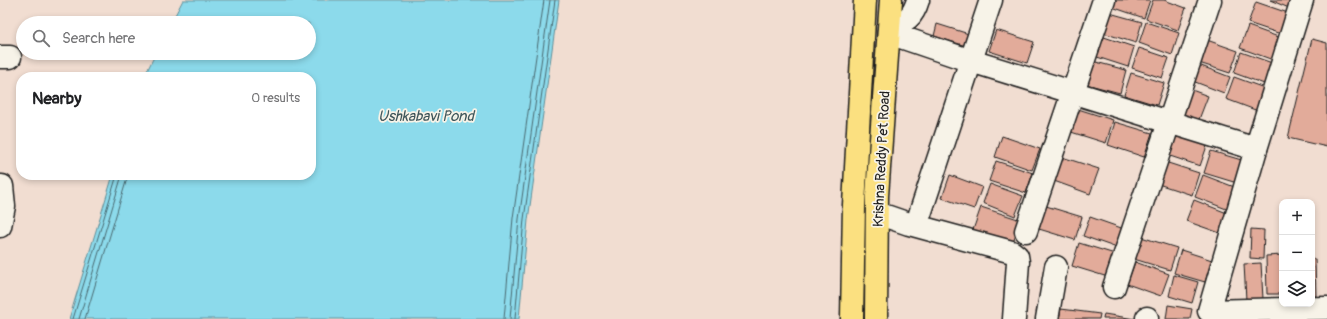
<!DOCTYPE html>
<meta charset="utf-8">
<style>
:root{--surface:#fff;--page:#f6f6f6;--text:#202124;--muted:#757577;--line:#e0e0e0}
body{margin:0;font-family:Pangolin,sans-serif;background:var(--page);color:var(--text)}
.controls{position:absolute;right:12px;bottom:12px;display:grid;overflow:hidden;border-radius:8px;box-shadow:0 2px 6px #0003}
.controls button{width:36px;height:36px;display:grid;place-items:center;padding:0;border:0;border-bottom:1px solid var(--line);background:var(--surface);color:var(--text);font:20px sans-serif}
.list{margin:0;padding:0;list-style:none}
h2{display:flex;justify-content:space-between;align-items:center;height:52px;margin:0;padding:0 16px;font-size:17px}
h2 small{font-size:13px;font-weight:400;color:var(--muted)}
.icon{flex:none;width:22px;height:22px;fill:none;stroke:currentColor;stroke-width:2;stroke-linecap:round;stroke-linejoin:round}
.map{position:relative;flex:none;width:1327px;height:319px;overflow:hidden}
.search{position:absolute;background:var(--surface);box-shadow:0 2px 6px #0003;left:16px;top:16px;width:300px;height:44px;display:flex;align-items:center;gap:10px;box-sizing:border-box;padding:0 14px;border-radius:22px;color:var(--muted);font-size:15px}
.panel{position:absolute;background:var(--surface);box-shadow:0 2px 6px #0003;left:16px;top:72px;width:300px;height:108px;border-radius:16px}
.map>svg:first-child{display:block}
.water{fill:#8cdaeb;stroke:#5f8e98}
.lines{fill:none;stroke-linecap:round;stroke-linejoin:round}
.shore{stroke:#49686f;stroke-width:1}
.building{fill:#e2ab9a;stroke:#1c1c1c}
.minor-casing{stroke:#1c1c1c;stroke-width:25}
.major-casing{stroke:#1c1c1c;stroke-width:25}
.minor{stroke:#f7f3e8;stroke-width:22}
.major{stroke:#fbe080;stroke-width:22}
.labels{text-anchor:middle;stroke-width:3.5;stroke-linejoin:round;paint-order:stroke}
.street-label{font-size:14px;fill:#1c1c1c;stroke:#f7f3e8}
.water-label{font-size:15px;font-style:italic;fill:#3e555a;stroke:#f7f3e8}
</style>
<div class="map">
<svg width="1327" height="319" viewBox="0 0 1327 319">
<rect width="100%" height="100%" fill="#f1ddd1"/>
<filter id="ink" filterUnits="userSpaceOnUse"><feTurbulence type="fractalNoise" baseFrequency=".025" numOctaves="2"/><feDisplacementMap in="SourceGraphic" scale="8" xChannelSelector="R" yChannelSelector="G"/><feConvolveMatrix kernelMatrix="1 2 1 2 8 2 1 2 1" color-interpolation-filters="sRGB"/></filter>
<g filter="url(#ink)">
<!-- water -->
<path class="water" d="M183,0H559L528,220L519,319H69L113,175H311V77H144L156,53H309V23H171Z"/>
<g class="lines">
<!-- shore -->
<g class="shore">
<path d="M73,319L117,175"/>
<path d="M79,319L122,175"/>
<path d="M85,319L128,175"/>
<path d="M504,319L513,218L544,0"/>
<path d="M510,319L519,219L550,0"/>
<path d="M515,319L524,219L555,0"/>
</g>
</g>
<!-- building -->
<g class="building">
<path d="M1111,0H1150L1144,18L1109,6Z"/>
<path d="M1153,0H1164L1186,8L1178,30L1146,19Z"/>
<path d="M1270,0H1293L1289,8Z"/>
<path d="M1256,2L1291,14L1284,35L1248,23Z"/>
<path d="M1106,12L1142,22L1136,43L1100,32Z"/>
<path d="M1146,22L1179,33L1172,55L1139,43Z"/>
<path d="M937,24L972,35L969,47L934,36Z"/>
<path d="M1248,26L1284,39L1276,61L1240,48Z"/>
<path d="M996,30L1034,42L1027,63L989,51Z"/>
<path d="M1101,36L1134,47L1128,67L1094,56Z"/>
<path d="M1204,39L1238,51L1230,73L1196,62Z"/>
<path d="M1312,39L1327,43V147L1288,138Z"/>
<path d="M1139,48L1169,58L1162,78L1132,68Z"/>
<path d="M1241,52L1275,64L1267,85L1234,73Z"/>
<path d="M1092,61L1126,70L1120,93L1086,84Z"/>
<path d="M1196,64L1230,77L1224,93L1190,80Z"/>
<path d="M1131,73L1164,83L1157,105L1124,95Z"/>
<path d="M1234,77L1267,89L1258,111L1226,99Z"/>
<path d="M1189,89L1208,96L1198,122L1179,114Z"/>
<path d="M1078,109L1113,120L1106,143L1071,132Z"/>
<path d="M1115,122L1152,133L1144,157L1108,145Z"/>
<path d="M1174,134L1207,146L1200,166L1167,155Z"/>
<path d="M1002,136L1040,149L1032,170L995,157Z"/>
<path d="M1211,151L1245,161L1237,183L1204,173Z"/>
<path d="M1062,157L1099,169L1090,194L1054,181Z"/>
<path d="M996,161L1033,173L1026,193L989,181Z"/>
<path d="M1165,162L1199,173L1192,195L1158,184Z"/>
<path d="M950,175L982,187L974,209L942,198Z"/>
<path d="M1203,175L1237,188L1229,210L1195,197Z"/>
<path d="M990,184L1023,196L1015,216L983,203Z"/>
<path d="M1194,200L1227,213L1220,233L1186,221Z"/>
<path d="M1046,206L1082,217L1075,240L1039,229Z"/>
<path d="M981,207L1021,220L1013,243L973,230Z"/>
<path d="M1090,217L1127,230L1120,249L1083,236Z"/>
<path d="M1251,229L1264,230L1263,259L1250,258Z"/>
<path d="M1141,237L1177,248L1170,270L1134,259Z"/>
<path d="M1079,243L1115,254L1108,277L1072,266Z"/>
<path d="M1181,250L1212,260L1205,282L1174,273Z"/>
<path d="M1282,255V294H1267L1266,256Z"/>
<path d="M1312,259H1315L1316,296L1312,297Z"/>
<path d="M1135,262L1169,274L1161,296L1127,284Z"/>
<path d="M1261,263L1263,299L1246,300L1244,264Z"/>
<path d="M1174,275L1198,282L1192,303L1169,296Z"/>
<path d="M1168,305L1192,309L1190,319H1166Z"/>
<path d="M1061,309L1100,314L1099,319H1059Z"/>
<path d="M1104,314L1135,319H1103Z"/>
</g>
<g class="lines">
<defs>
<g id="minor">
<path d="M1302,0L1256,149L1209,311L1327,308"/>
<path d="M890,26C906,22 913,17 918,0"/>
<path d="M889,33L971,61L1256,149"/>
<path d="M0,57H10"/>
<path d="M0,186H2L4,206L0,226"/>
<path d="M877,213L909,224L1012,252L1017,256L1018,262L1014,319"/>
<path d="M920,214L991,0"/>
<path d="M1026,231L1104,0"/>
<path d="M1114,287L1210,0"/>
<path d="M1047,319L1056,267"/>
<path d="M1147,319V318"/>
</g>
<g id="major">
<path d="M852,319L854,205L865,0"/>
<path d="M876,319L877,196L891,0"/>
</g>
</defs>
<!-- minor casing -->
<use href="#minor" class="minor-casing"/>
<!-- major casing -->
<use href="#major" class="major-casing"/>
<!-- minor -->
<use href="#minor" class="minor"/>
<!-- major -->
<use href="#major" class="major"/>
</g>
</g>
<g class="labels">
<!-- street labels -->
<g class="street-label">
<text transform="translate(881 159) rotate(-87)" y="5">Krishna Reddy Pet Road</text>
</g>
<!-- water labels -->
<g class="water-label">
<text x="426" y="121">Ushkabavi Pond</text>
</g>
</g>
</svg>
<div class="controls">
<button>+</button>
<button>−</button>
<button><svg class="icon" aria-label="layers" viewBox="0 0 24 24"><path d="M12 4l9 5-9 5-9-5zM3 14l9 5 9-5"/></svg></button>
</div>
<div class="search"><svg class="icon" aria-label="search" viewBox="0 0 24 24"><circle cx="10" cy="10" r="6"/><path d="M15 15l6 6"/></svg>Search here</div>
<section class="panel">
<h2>Nearby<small>0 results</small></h2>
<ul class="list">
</ul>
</section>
</div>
